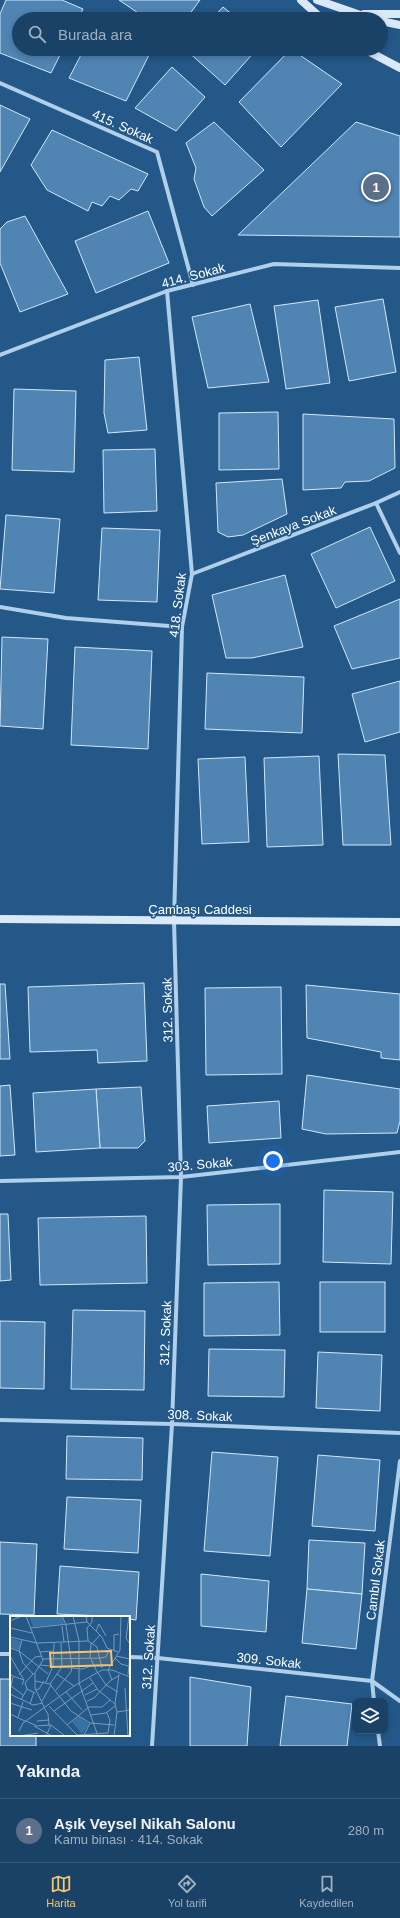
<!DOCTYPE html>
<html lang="tr">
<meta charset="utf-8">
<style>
:root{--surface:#1a4266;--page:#274d6f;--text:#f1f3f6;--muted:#9fb0bf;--line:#385b7a;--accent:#f5c472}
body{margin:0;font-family:Arial,sans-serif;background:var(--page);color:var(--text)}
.controls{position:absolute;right:12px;bottom:12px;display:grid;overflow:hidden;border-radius:8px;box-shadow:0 2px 6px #0003}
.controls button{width:36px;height:36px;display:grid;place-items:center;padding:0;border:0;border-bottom:1px solid var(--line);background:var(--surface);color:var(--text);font:20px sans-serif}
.you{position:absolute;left:273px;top:1161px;width:14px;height:14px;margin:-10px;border:3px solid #fff;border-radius:50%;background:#1a73e8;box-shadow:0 0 0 6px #1a73e833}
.badge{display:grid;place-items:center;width:26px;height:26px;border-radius:50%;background:var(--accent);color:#fff;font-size:13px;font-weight:700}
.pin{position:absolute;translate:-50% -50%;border:2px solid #fff;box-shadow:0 1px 4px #0006}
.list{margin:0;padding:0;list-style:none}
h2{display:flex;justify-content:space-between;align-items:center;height:52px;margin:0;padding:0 16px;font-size:17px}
h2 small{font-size:13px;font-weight:400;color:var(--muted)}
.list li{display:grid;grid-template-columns:26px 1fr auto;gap:12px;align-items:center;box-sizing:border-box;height:64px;padding:0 16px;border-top:1px solid var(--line)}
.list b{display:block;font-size:15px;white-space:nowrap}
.list p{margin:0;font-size:13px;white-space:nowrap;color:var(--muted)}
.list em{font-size:13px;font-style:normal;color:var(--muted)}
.icon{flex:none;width:22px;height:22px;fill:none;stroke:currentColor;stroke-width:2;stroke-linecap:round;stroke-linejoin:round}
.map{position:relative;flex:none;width:400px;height:1746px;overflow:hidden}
.search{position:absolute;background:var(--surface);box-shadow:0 2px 6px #0003;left:12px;right:12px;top:12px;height:44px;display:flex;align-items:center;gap:10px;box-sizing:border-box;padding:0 14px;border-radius:22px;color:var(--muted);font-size:15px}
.sheet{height:116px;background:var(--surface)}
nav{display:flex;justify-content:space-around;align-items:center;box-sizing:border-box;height:56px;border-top:1px solid var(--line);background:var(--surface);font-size:11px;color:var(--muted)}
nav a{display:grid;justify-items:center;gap:2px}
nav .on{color:var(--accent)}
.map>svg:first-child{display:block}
.building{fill:#5084b2;stroke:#d3e7f7}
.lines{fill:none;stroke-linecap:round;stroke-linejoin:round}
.street{stroke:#afcfea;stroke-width:4}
.secondary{stroke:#dae9f8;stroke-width:8}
.labels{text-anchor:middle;stroke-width:3;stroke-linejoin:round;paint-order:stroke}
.street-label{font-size:13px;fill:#fff;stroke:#235888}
.inset-road{fill:none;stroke:#7b9bb8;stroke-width:1}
.view{fill:#f5c472;fill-opacity:0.15;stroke:#f5c472;stroke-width:2}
.inset-edge{fill:none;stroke:#fff;stroke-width:2}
</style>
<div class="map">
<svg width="400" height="1746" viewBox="0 0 400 1746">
<rect width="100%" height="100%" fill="#235888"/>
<!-- building -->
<g class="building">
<path d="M6,0H62L83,9L78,19H19V49H63L51,73L0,53V14Z"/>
<path d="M119,0H200L186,19H147Z"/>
<path d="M223,7L238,19H212Z"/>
<path d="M84,49H152L126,101L69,78Z"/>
<path d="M185,49H257L225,85Z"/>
<path d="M291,49L342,84L281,147L239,102Z"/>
<path d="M172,67L205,97L176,131L135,108Z"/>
<path d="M0,105L30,119L0,172Z"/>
<path d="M214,122L264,170L212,216L204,207L194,179L196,168L186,143Z"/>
<path d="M356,122L400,136V237L238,235Z"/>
<path d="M52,130L148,174L138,191L131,189L119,200L110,196L102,206L92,202L88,211L47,190L31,165Z"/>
<path d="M148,211L169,263L96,293L75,241Z"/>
<path d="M25,216L68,294L20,312L0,263V229L7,222Z"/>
<path d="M383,299L396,372L349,381L335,307Z"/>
<path d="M318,300L330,383L286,389L274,306Z"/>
<path d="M250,304L269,382L208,388L192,317Z"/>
<path d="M139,357L147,430L108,433L104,413L105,360Z"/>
<path d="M14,389L76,391L74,472L12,470Z"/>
<path d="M278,412L279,469L219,470V413Z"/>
<path d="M303,414L394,419L395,468L369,481L345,482L341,488L303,490Z"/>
<path d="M155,449L157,511L104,513L103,450Z"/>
<path d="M282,479L287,514L243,535L228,537L218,532L216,483Z"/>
<path d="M6,515L60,519L54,593L0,589Z"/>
<path d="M370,527L395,581L336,608L311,554Z"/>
<path d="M102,528L160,530L157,602L98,600Z"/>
<path d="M285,575L303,647L252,658H226L212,595Z"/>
<path d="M400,599V658L352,669L334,626Z"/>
<path d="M2,637L48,639L43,729L0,726Z"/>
<path d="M75,647L152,651L148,749L71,745Z"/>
<path d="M207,673L304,677L302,733L205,729Z"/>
<path d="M400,681V732L365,742L352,694Z"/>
<path d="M338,754L385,755L391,845H343Z"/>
<path d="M319,756L323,845L267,847L264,758Z"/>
<path d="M245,757L249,842L202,844L198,759Z"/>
<path d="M144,983L147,1061L98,1063L97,1050L30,1052L28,987Z"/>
<path d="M0,984H5L10,1059H0Z"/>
<path d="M306,985L400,994V1060L381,1058V1052L307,1038Z"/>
<path d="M281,987L282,1074L206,1075L205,988Z"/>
<path d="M307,1075L400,1089V1121L397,1133L326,1134L302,1129Z"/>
<path d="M10,1085L15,1155L0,1156V1086Z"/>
<path d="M141,1087L145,1141L138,1148H100L96,1089Z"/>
<path d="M96,1089L100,1148L36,1152L33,1093Z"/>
<path d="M279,1101L281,1138L209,1143L207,1106Z"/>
<path d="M324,1190L393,1192L391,1264L323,1262Z"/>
<path d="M280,1204V1264L208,1265L207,1205Z"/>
<path d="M0,1214H8L11,1280L0,1281Z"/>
<path d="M146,1216L147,1283L40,1285L38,1218Z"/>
<path d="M279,1282L280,1335L204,1336V1283Z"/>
<rect x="320" y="1282" width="65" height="50"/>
<path d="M73,1310L145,1311L144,1390L71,1389Z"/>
<path d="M0,1321L45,1322L44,1389L0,1388Z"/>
<path d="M209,1349L285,1350L284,1397L208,1396Z"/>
<path d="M318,1352L382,1355L380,1411L316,1408Z"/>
<path d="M67,1436L143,1438L142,1480L66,1479Z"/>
<path d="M212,1452L278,1457L270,1556L204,1551Z"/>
<path d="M318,1455L380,1460L375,1531L312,1526Z"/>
<path d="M67,1497L141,1500L138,1553L64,1549Z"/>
<path d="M309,1540L365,1543L362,1594L307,1589Z"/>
<path d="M0,1542L37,1544L34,1615L0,1614Z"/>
<path d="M60,1566L139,1572L136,1620L129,1619V1617L57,1614Z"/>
<path d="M201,1574L269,1581L266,1632L201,1626Z"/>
<path d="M307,1589L362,1594L356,1649L302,1643Z"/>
<path d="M190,1677L251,1687L247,1746H190Z"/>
<path d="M0,1679H11V1735H36V1746H0Z"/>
<path d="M286,1696L352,1704L347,1746H280Z"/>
</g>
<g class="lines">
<!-- street -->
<g class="street">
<path d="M0,83L157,152L193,285"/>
<path d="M0,355L167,291L274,264L400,268"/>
<path d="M376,503L400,553"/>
<path d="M192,574L376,503L400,492"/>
<path d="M0,607L66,618L182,627"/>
<path d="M0,1181L181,1177L400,1152"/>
<path d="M0,1420L172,1424L400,1433"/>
<path d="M0,1654H11"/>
<path d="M129,1657L158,1658L372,1681L400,1701"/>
<path d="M374,1701L372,1681L400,1461"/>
<path d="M378,1731L380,1746"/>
<path d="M152,1746L172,1424L181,1177L174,921L182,627L192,574L167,291"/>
</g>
<!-- secondary -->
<g class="secondary">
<path d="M301,0L322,19"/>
<path d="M317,0L372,19"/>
<path d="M364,14H400"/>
<path d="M381,21L400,25"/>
<path d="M364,49L400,68"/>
<path d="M0,919L400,922"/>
</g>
</g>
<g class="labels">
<!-- street labels -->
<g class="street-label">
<text transform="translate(123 126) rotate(24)" y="5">415. Sokak</text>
<text transform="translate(193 275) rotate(-15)" y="5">414. Sokak</text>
<text transform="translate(293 525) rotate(-21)" y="5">Şenkaya Sokak</text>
<text transform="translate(177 605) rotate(-83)" y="5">418. Sokak</text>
<text x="200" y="914">Çambaşı Caddesi</text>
<text transform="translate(167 1010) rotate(-91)" y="5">312. Sokak</text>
<text transform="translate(200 1164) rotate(-5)" y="5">303. Sokak</text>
<text transform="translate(165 1333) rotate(-88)" y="5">312. Sokak</text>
<text transform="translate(200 1415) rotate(2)" y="5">308. Sokak</text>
<text transform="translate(375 1580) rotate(-83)" y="5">Cambıl Sokak</text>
<text transform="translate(148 1657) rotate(-86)" y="5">312. Sokak</text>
<text transform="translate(269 1660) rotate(6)" y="5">309. Sokak</text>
</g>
</g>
<!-- overview -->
<g transform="translate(10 1616)">
<rect width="120" height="120" fill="#235888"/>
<path d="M19,0H52L54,8L23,11ZM0,22L11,25L9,34L0,31ZM69,100L79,108L72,118L62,106Z" fill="#3772a5"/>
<path class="inset-road" d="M16,0L33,44L25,57V72L35,93M63,0L69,25V67L88,120M76,0L77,6L92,21L97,32L108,36M119,0L116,22L120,28M0,5L12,0M52,10L54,26M0,12L22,17M21,12L77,6M86,15L89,8L96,20M0,21L27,27L78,25L87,31L92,52M12,24L9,35L13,47L23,58M78,25L77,12L82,6V0M82,28L90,19M0,32L9,35L38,58M104,35V19L109,18M30,36L43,35M0,40L14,64M106,40L120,43M80,42L81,27M91,42L96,41L99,34M105,42L111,48L118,50M32,43L91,42M81,43L87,56M30,49L72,53L84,49M24,57L15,67L17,73L25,77M88,57L96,69L108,76M47,58L52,51L51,27M0,59L14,64L12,69M9,59L25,41L32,40M118,59L120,38M80,62L88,74L105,88L107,96L104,120M102,64L98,54L110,34L111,0M25,65L40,68L49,80M36,66L43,50L44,27M40,68L47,58L64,70M1,70L13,79M115,72L118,120M0,74L3,61M25,74L29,73L34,65M46,74L61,56L62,51L56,9L52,0M56,76L72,94M0,78L23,89L33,87M75,79L87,73M50,81L61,95L80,107L104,109M11,84L17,73M32,85L41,69M77,85L84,82L100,65L108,60M0,87L22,94M20,88L24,76M105,88L109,58M39,90L67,119L98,117L100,104L97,97M35,93L38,98L39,109M44,95L83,67M107,96L120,94M0,98L15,105M81,99L96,97L105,90M8,101L13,86M16,105L27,110L41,109L55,120M27,105L39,104M57,109L79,91H92L100,84M24,110L42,120M9,115L13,107L64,70L92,54H102L120,61M74,119L80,107M10,120L28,117M36,120L41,109"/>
<path class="view" d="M101,35L102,49L41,51L40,37Z"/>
<rect width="120" height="120" class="inset-edge"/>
</g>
</svg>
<div class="controls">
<button><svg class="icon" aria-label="layers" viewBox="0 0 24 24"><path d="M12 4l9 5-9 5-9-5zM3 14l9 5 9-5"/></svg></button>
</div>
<div class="you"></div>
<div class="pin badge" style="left:376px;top:187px;background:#5c6f8a">1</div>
<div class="search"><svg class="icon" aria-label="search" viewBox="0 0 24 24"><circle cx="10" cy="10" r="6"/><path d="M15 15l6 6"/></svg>Burada ara</div>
</div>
<section class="sheet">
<h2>Yakında<small></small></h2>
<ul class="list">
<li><span class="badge" style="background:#5c6f8a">1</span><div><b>Aşık Veysel Nikah Salonu</b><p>Kamu binası · 414. Sokak</p></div><em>280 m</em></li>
</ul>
</section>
<nav>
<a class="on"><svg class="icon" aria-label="map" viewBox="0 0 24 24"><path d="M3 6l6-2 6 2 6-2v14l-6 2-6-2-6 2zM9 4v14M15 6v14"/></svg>Harita</a>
<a><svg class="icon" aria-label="directions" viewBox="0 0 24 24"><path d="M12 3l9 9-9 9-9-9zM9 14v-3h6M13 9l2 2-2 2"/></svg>Yol tarifi</a>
<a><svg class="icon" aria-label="saved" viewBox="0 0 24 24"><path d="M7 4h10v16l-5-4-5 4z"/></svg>Kaydedilen</a>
</nav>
